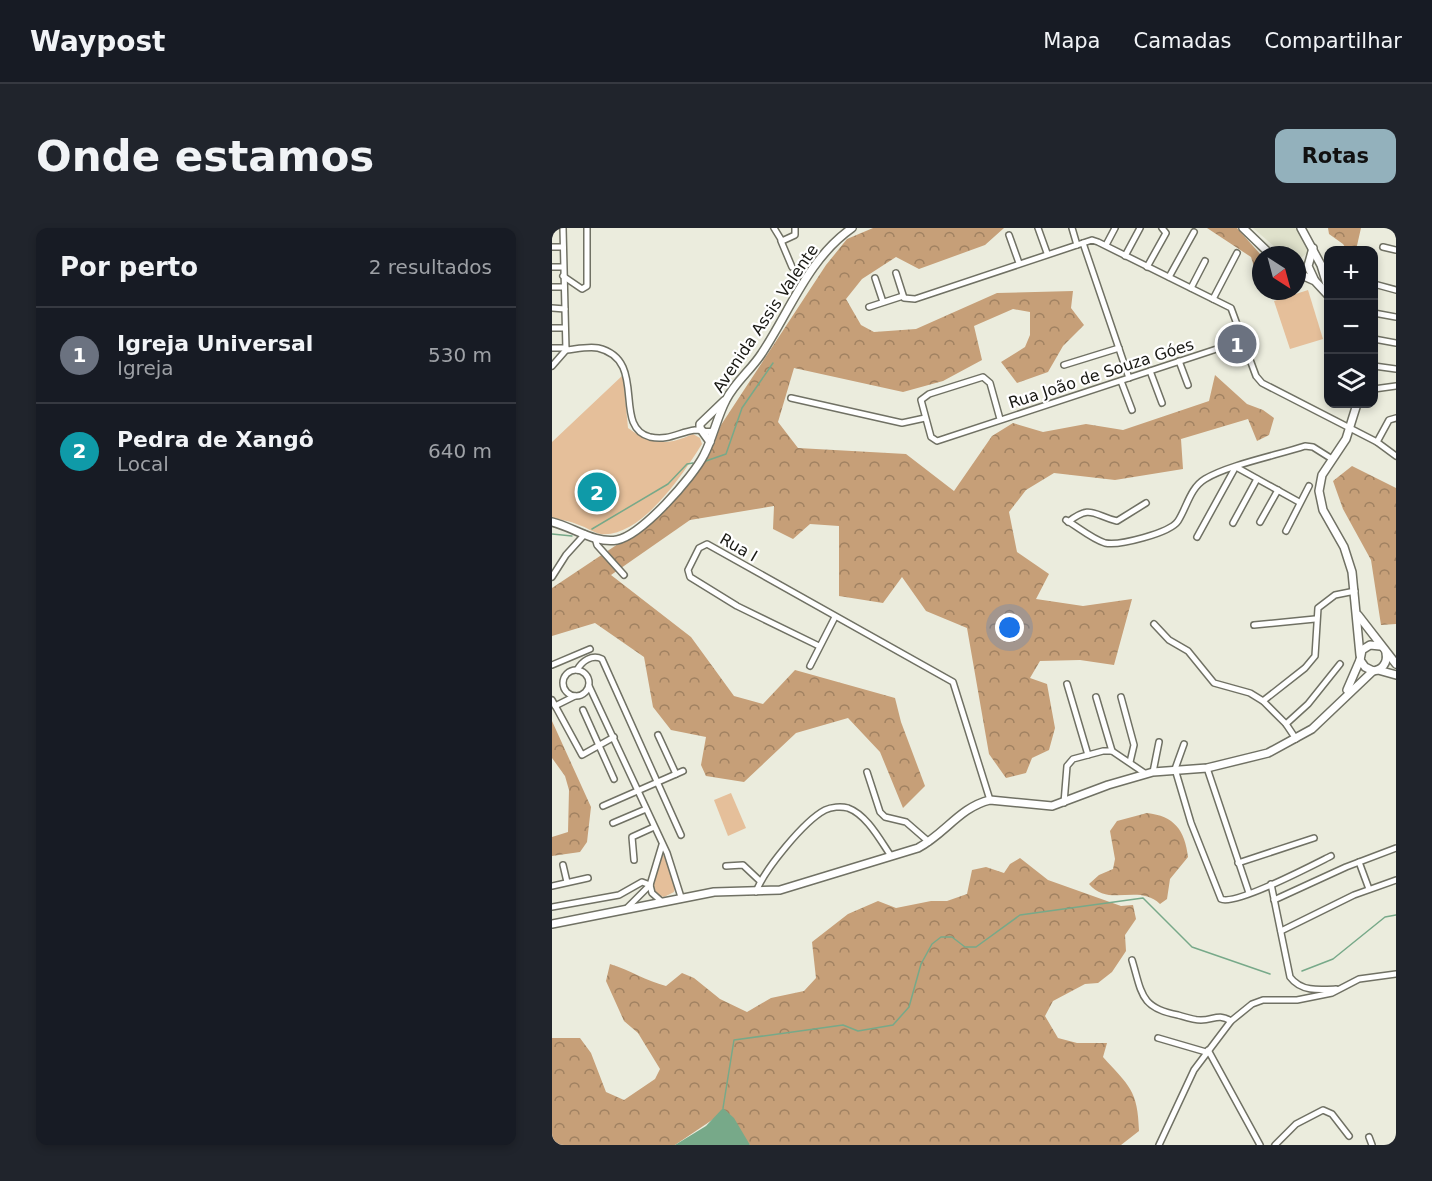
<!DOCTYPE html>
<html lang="pt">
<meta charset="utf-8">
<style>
:root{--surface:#171b24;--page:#20242c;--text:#f1f3f6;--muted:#9ea1a6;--line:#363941;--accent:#93b1bc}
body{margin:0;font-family:"DejaVu Sans",sans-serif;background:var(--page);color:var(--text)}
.controls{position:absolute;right:18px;top:18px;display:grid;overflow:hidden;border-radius:12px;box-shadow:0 3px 9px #0003}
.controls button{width:54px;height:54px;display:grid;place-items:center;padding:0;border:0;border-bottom:2px solid var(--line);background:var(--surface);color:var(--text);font:30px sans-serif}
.compass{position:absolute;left:700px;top:18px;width:54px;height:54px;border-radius:50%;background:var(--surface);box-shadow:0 3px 9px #0003;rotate:144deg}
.you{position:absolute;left:458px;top:400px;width:21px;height:21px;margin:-15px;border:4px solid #fff;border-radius:50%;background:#1a73e8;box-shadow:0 0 0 9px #1a73e833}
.badge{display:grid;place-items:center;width:39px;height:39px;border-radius:50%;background:var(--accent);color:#fff;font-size:20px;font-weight:700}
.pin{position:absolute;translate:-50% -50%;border:3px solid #fff;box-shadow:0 2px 6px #0006}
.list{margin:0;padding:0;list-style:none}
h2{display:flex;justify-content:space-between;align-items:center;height:78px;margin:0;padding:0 24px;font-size:26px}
h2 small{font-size:20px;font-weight:400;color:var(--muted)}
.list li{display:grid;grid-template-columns:39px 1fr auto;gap:18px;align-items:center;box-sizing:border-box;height:96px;padding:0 24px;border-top:2px solid var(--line)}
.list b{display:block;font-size:22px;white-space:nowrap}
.list p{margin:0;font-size:20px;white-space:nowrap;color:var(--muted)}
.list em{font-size:20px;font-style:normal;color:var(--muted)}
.icon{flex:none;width:33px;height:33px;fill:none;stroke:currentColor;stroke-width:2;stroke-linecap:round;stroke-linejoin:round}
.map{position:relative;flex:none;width:844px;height:917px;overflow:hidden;border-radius:12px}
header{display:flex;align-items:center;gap:36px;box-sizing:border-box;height:84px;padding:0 30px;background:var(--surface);border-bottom:2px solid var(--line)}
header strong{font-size:28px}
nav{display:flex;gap:33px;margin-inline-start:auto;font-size:21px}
.intro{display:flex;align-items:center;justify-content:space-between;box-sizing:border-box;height:144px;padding:0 36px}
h1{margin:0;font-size:42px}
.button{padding:15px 27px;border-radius:12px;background:var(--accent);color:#111;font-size:21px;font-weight:700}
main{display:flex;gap:36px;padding:0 36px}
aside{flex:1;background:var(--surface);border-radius:12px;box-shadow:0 3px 9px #0003}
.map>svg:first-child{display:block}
.built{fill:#dfe1cb}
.green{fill:#e5bf9a}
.forest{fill:url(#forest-crowns)}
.water{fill:#77a989}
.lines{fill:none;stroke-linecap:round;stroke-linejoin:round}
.stream{stroke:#77a989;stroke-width:1.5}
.minor-casing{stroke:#707164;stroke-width:8}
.secondary-casing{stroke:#707164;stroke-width:10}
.minor{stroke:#fff;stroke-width:5}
.secondary{stroke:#fff;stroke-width:7}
.labels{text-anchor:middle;stroke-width:4.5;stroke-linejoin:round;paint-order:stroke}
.street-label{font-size:16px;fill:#191914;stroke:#fff}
</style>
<header>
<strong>Waypost</strong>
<nav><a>Mapa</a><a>Camadas</a><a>Compartilhar</a></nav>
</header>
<div class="intro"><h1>Onde estamos</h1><a class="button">Rotas</a></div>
<main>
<aside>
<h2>Por perto<small>2 resultados</small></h2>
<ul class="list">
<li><span class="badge" style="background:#6b7280">1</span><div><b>Igreja Universal</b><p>Igreja</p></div><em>530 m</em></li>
<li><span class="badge" style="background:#0f9aa8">2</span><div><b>Pedra de Xangô</b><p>Local</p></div><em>640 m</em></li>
</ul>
</aside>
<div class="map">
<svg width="844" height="917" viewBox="0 0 844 917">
<defs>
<pattern id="forest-crowns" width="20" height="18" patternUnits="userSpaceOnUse" patternTransform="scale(1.5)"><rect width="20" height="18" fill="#c69f78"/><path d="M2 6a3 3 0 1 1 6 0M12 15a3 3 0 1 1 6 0" fill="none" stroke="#a08161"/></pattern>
</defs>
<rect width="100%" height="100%" fill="#ebecdd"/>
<!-- built -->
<path class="built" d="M701,0H744L758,23L745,33V27H732Z"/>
<!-- green -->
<g class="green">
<path d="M756,62L771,111L738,121L722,73Z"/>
<path d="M71,147L76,200C99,217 115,218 141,206L148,210L150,216C131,246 89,310 49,306C42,305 34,299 27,297C19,293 9,292 0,290V214Z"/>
<path d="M179,565L194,600L176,608L162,572Z"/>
<path d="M110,624L124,656L122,664L112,669L104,667L100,660Z"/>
</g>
<!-- forest -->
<g class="forest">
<path d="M321,0H452L433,17L367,41L344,29L310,51L294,71L309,97L322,104L364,101L445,65L521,63L519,80L532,97L511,118L496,144L465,155L449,134L473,119L478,107V84L461,81L422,98L430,132L391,153L351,164L242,140L226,194L246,220L354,226L402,263L440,208L461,195L491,204L534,196L571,202L657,173L663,147L695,176L711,182L722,190L717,207L705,213L696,191L629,211L631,241L563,252L502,245L474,262L457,284L465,324L497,346L484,371L531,378L580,371L562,437L528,432L488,433L478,450L495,456L503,500L497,522L480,530L474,545L454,550L437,526L415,400L374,383L350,349L331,375L287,368V298L258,296L241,311L221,301L222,278L138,292L59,347L139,409L182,468L211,476L243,442L343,470L349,494L373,558L351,580L328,524L296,490L244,505L192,554L154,548L149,537L154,509L119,502L101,479L92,429L43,395L0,408V360L78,308L131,264L156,229L169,197L274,37L295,11Z"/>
<path d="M655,0H685L709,27V60L699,29Z"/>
<path d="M776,0H809L804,22H795L791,16L777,6Z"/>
<path d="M800,238L844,260V396L829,397L819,332L791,281L781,253Z"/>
<path d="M0,493L39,579L35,614L28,624L0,628V609L16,604L17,562L13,548L0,530Z"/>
<path d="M595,585C622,588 633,602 636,629L618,651L615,671L608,676C586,655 557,680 537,656L547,647L561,641L563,631L558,603L565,593Z"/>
<path d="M468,630L496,652L569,678L581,677L584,691L573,707L574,723L560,744L546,755L533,756L501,773L493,788L506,810L525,815H555L551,829C577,858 586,862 587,903L569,917H198L166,888L123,917H0V810H28L39,825L54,864L72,872L103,851L108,841L86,805L72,793L54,753L58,736C78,742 94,753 114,758L130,745L142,750L168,771L195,784L219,770L252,763L264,750L260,714L296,686L326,673L344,680L379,673H395L415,666L420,642L434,639L452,645L458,636Z"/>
</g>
<!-- water -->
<path class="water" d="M171,880L182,890L198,917H123L154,898Z"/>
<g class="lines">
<!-- stream -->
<g class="stream">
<path d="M151,234L174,226L190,180L221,135"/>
<path d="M40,301L116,256L135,236L141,235"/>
<path d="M0,306L20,308"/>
<path d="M750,743L781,731L833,689L844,687"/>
<path d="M171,880L182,812L291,797L306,803L341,797L357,779L369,736L380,716L389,709H400L413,719H424L468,687L591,670L640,719L718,746"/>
</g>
<defs>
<g id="minor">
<path d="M222,0L230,13L243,7V0"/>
<path d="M486,0L495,25"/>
<path d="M520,0L525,17"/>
<path d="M457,7L467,35"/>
<path d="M229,13L240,39"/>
<path d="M531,15L577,150"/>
<path d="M554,17L563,0"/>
<path d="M0,19H11"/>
<path d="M831,19L844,22"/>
<path d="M573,28L588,0"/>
<path d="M0,39H11"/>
<path d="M595,39L614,5L610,0"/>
<path d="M344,45L352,70L363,71L540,12L546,14L679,80L704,148L710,155L825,214L844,228"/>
<path d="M11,48L30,61L35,58V0"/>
<path d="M617,49L642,4"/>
<path d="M323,50L331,74"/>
<path d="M822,56L844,62"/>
<path d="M0,59H12"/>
<path d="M639,60L653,33"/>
<path d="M661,71L685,25"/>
<path d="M317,79L351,68"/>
<path d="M0,80L13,81"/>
<path d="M822,85L844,89"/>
<path d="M0,100H13"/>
<path d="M675,104L687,100"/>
<path d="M822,111L844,115"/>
<path d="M0,120H14"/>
<path d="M14,122C24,121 37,118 46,120C97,132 59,199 98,209C117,213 127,204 143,202C150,202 155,205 162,203"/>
<path d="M627,133L636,157"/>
<path d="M512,137L567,120"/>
<path d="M0,138L14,122L11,0"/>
<path d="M822,138L844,141"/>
<path d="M598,143L610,175"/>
<path d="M569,153L580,182"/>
<path d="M822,161L844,158"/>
<path d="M239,170L350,195L373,190"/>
<path d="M448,191L438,155L431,149L377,166L369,172L379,209L385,213L692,112"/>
<path d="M825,214L837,192L844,190"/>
<path d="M684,239L747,274"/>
<path d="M514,292C526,299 540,311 553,315C567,318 618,305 626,293C635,279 638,260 653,251C676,237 726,227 753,218L761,219L780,231"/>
<path d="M516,294C539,276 541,287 565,293L594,275"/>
<path d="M708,294L726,262"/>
<path d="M681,295L705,251"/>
<path d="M734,303L757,258"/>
<path d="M645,309L683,240"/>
<path d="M43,310L45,317L72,347"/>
<path d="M0,349L14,327L33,306"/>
<path d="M602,396L617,412L636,423L662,455L698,465L711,473L734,496L744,511"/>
<path d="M702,397L763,391"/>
<path d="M267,418L185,378L138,349L136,342L147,320L155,316L401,454L438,572"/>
<path d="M0,437L38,421"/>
<path d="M258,438L283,389"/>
<path d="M25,442C30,433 40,426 50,431L129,607"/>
<circle cx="24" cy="455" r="13"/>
<path d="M515,456L536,527"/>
<path d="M37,458L115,625L129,669"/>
<path d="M544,469L560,523"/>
<path d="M569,469L582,517L578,534"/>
<path d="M0,472L30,527L62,509"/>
<path d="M711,473L753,440L763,428L766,380L783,367L803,363"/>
<path d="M3,478L23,468"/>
<path d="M31,482L62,551"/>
<path d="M734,496L756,476L788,436"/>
<path d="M106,507L124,546"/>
<path d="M632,516L623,541L639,595L669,671C683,678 761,637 779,628"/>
<path d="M655,540L697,665"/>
<path d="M315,544L328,584L333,589L354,594L377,614"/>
<path d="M601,544L607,514"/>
<path d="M512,575L515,538L521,531L551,523H560L594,546"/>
<path d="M51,578L131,543"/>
<path d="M61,595L94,581"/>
<path d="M82,632L80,609L102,599"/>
<path d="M807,634L817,661"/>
<path d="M686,635L762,610"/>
<path d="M11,637L15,654"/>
<path d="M174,638L191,637L208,653"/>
<path d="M719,656L738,749C749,764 768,762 784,761"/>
<path d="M98,657L100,665L109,673"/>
<path d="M0,658L36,650"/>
<path d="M204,664C212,642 252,593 273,582C279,579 289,578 296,580C315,587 328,612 339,628"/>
<path d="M722,672L794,639L844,620"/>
<path d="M0,679L67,667L90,654L98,657"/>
<path d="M74,681L98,657L110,617"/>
<path d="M729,703L802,667L844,652"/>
<path d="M580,732C590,765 588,780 626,787C633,789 641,792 649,792C662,792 666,785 679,793"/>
<path d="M606,810L654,824"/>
<path d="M656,822L708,917"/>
<path d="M817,909L820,917"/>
<path d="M607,917L642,842L679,793L700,776L711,772H745L780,765L807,751L844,746"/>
<path d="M723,917L744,896L771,882L780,886L797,908"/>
</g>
<g id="secondary">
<path d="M691,0L719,27"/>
<path d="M749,0L769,37L776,60"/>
<path d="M761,20L756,38L762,51"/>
<path d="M745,45L763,53L776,67"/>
<path d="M805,176L794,211L770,247L767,263L771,282L792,319L800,344L808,427"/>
<path d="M158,214L148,200V196L172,173"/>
<path d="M0,294C21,299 43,316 65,312C90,307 141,249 152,227C161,210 165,189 174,172C183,154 200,141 210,125C239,81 256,31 300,0"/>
<path d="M806,387L844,436"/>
<path d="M828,418L818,417L810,422L808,432L813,439L821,443C830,442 836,435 834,425"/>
<path d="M826,442L844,447"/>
<path d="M795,462L808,432"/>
<path d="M0,696L162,664L228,662L366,620C393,606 408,579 438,572L500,578L556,557L601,544L655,540L716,525L760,501L821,443"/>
</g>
</defs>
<!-- minor casing -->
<use href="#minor" class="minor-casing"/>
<!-- secondary casing -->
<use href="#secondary" class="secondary-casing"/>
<!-- minor -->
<use href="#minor" class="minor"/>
<!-- secondary -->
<use href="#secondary" class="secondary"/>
</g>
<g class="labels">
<!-- street labels -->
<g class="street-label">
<text transform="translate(213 90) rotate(-56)" y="6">Avenida Assis Valente</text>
<text transform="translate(549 145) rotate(-18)" y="6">Rua João de Souza Góes</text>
<text transform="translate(187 319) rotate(30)" y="6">Rua I</text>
</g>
</g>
</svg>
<div class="controls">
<button>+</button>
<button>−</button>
<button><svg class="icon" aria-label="layers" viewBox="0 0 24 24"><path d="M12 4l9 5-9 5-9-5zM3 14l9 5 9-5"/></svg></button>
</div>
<svg class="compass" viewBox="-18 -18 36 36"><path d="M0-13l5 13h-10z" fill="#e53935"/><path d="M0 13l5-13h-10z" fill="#9ea1a6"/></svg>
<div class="you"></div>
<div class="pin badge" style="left:685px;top:116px;background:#6b7280">1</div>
<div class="pin badge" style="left:45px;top:264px;background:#0f9aa8">2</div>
</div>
</main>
